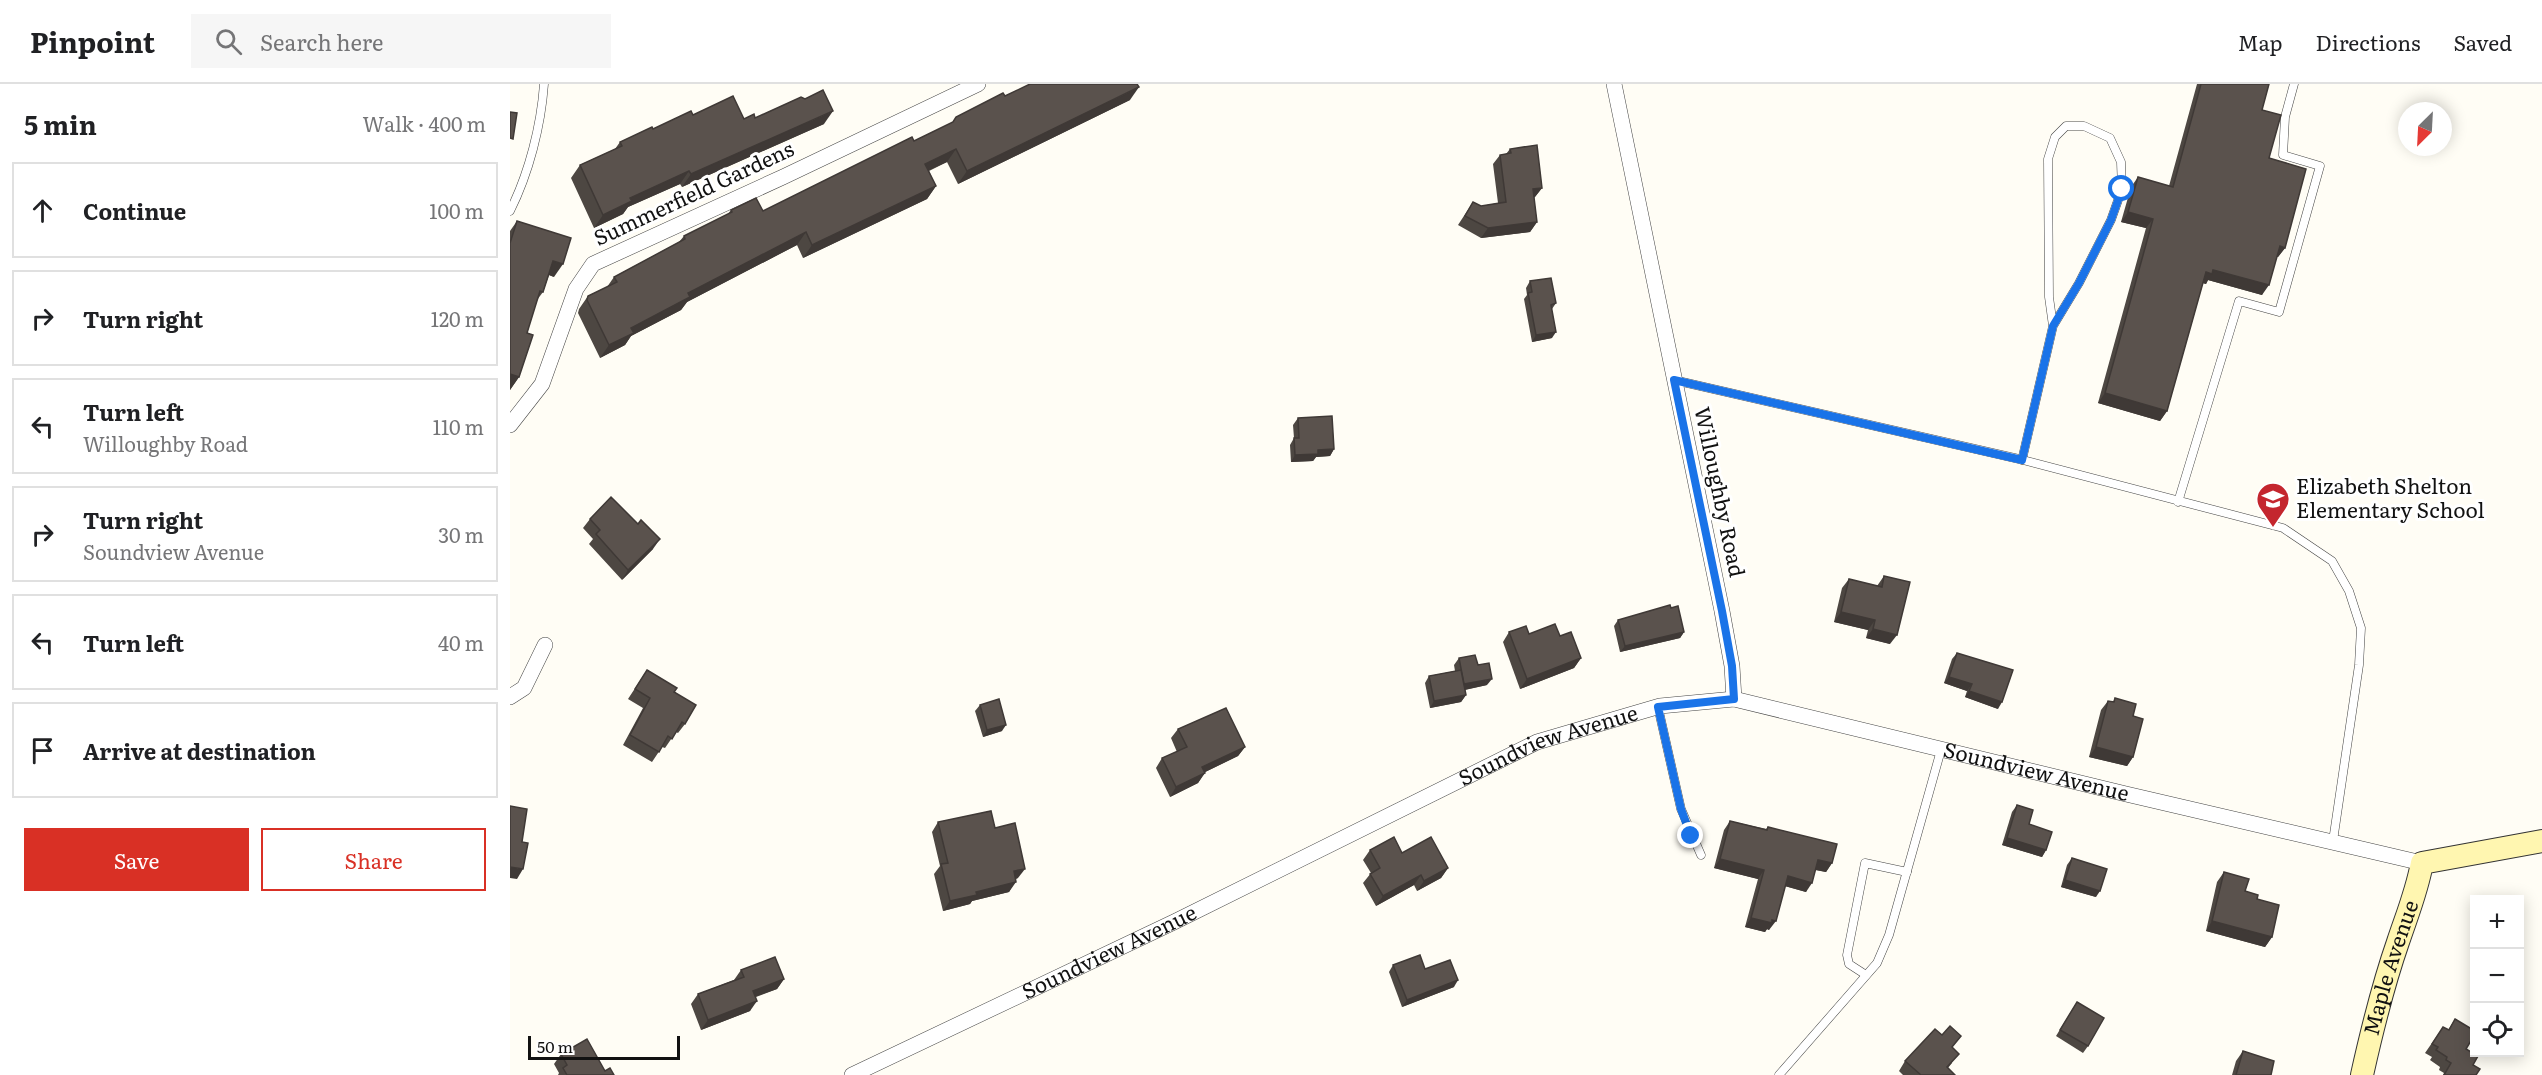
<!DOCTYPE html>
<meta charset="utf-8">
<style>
:root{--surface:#fff;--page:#f6f6f6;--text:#202124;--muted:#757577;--line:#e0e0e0;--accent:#d93025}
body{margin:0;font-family:Literata,serif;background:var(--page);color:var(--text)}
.controls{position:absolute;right:18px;bottom:18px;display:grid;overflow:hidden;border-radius:0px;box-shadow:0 3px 15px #0003}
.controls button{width:54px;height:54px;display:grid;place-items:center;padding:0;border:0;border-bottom:2px solid var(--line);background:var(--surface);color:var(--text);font:30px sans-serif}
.compass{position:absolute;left:1888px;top:18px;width:54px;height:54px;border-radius:50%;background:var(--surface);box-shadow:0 3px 15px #0003;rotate:204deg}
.scale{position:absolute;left:18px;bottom:15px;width:152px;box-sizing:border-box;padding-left:6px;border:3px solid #111;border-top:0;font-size:16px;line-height:21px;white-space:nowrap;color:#111;-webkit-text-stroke:4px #fff;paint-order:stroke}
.stop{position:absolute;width:18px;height:18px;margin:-14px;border:4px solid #1a73e8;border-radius:50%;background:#fff}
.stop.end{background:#1a73e8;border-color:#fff;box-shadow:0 2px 6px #0008}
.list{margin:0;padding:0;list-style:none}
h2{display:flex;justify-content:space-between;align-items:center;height:78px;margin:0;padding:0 24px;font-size:26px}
h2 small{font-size:20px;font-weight:400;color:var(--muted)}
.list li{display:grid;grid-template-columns:39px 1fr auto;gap:18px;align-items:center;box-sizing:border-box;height:96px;margin:0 12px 12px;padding:0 12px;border:2px solid var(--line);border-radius:0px}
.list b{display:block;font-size:22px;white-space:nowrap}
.list p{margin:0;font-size:20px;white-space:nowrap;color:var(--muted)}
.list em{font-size:20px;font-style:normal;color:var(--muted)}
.actions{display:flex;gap:12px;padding:18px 24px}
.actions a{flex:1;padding:14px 0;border:2px solid var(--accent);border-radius:0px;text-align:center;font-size:21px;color:var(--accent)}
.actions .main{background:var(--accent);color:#fff}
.icon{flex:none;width:33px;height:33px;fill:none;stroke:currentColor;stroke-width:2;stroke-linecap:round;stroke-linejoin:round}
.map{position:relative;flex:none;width:2032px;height:991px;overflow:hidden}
header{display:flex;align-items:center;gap:36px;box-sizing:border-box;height:84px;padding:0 30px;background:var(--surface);border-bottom:2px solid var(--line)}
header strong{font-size:28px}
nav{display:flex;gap:33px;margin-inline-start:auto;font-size:21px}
.search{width:420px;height:54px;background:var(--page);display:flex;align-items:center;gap:15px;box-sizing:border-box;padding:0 21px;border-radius:0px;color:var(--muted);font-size:22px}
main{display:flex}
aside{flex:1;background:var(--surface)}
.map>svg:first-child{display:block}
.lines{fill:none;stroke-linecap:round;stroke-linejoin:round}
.lane-casing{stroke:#444;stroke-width:9}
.street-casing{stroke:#444;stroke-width:16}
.secondary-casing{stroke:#333;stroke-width:24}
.lane{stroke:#fff;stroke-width:8}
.street{stroke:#fff;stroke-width:15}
.secondary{stroke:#fff6b0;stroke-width:22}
.wall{fill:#4d4742}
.shaded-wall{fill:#3f3936}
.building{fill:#5a524d;stroke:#3f3936;stroke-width:1.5}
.route{stroke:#1a73e8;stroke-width:8}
.labels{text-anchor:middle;stroke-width:6;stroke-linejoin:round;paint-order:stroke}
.street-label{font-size:21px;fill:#111;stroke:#fff}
.poi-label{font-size:21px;fill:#111;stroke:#fff;text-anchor:start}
</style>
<header>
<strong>Pinpoint</strong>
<div class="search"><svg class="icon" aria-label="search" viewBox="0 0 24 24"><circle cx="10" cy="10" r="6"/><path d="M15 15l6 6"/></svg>Search here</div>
<nav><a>Map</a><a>Directions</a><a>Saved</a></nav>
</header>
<main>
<aside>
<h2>5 min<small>Walk · 400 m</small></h2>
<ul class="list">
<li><svg class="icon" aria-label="ahead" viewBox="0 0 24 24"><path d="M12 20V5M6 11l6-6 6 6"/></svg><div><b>Continue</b></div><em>100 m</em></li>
<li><svg class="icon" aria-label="right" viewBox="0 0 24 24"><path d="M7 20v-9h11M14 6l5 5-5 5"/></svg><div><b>Turn right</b></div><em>120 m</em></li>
<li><svg class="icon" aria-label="left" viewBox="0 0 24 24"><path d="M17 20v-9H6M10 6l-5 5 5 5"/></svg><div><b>Turn left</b><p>Willoughby Road</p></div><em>110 m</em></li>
<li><svg class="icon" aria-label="right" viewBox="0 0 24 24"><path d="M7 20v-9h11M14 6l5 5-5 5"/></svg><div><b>Turn right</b><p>Soundview Avenue</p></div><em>30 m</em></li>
<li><svg class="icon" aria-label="left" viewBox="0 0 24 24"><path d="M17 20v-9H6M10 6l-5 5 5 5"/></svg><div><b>Turn left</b></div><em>40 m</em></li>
<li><svg class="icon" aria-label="arrive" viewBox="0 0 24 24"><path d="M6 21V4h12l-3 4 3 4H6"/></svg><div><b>Arrive at destination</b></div></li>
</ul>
<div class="actions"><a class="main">Save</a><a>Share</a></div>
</aside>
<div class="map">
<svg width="2032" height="991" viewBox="0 0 2032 991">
<rect width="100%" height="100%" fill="#fffdf5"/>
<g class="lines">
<defs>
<g id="lane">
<path d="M0,127C19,89 31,42 34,0"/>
<path d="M1164,296L1509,375L1773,444L1822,477L1839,507L1851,544L1849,581L1823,757"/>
<path d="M1512,376L1543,242L1569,199L1601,136L1612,105L1611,78L1600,54L1574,42H1556L1545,53L1538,75L1539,213L1543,242"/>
<path d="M1668,418L1729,217L1769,228L1810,82L1773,71L1775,33L1784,0"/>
<path d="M1148,623L1171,725L1191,771"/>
<path d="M1356,891L1339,880L1337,871L1355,779L1397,788"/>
<path d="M1269,991L1367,879L1379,851L1431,666"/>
</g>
<g id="street">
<path d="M1104,0L1212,527L1222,582L1224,615"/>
<path d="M0,341L32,300L66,205L83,180L273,93L468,0"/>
<path d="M0,613L14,604L35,561"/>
<path id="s1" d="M342,991L664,838L1027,658L1150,622L1224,615L1616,710L1912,779"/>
</g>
<g id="secondary">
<path id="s2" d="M1852,991C1862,946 1873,901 1888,858C1897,831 1907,807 1912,779L2032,757"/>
</g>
</defs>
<!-- lane casing -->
<use href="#lane" class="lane-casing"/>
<!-- street casing -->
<use href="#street" class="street-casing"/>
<!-- secondary casing -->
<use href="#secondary" class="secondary-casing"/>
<!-- lane -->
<use href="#lane" class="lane"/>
<!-- street -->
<use href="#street" class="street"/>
<!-- secondary -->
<use href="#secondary" class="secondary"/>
</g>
<!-- wall -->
<g class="wall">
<path d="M1687,0H1759L1752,26L1775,164L1768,173H1767L1752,211L1698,196L1696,200L1693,199L1657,327L1650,337L1588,319L1636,144L1611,138L1621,103L1628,93L1659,102Z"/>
<path d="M495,12L620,16L448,100L437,78L419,87L426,102L417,115L293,174L287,161L177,218L171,226L121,252L115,261L90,274L68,229L69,225L78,212L97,203L104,193L169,158L174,152L218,130L221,126L253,127L442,39L446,33Z"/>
<path d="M183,31L234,35L245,34L314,40L172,103L170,100L118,123L113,130L84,144L61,94L70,81L105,65L110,58Z"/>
<path d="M1000,65L1032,104L1024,114L1027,138L1020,148L971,154L948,141L963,118L971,122L988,119L983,80L990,71L996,70Z"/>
<path d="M7,137L44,193L39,191L33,208L27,216L17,249L9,293L0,306V147Z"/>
<path d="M1020,197L1046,219L1042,225V254L1022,258L1014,215L1017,211L1016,204Z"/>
<path d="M788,334L824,365L820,372L806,373L803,377L781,378L780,361L784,354L783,341Z"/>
<path d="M80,435L143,465L112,496L79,460L83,455L73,444Z"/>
<path d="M1374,492L1380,560L1356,554L1358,546L1324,538L1332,504L1339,495L1367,502Z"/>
<path d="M1161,524L1174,548L1170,554L1110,568L1104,542L1108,536Z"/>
<path d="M999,548L1050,552L1071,574L1064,584L1010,605L993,558Z"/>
<path d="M1447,569L1488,625L1455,613L1457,607L1434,599L1442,575Z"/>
<path d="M949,574L968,581L977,601L955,606L956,611L951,618L920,624L915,599L919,592L945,587L944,581Z"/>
<path d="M137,586L164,608L175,640L168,649L166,648L155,664L152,663L142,678L113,661L133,624L118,615Z"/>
<path d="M1605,614L1623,673L1617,682L1579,673L1591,626L1598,617L1603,618Z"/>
<path d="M470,621L492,647L473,653L465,627Z"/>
<path d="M668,645L735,663L728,672L695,688L688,699L660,713L646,684L652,674L667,668L661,654Z"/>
<path d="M1507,721L1536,766L1532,773L1492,761L1502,728Z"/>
<path d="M1220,737L1256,745L1258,743L1322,779L1316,788L1305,786L1296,808L1275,802L1259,846L1257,845L1255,848L1235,843L1248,795L1204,784L1214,746Z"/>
<path d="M428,738L485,744L508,794L506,795L499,808L462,817L460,820L433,827L424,790L430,782L422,748Z"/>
<path d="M860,766L892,769L938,784L931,794L907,807L904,801L866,822L853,799L861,789L853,776Z"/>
<path d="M1562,774L1586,813L1551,803L1557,781Z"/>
<path d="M1714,788L1735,807L1747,815L1762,853L1755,863L1696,847L1707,798Z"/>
<path d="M883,881L915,885L944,903L892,923L879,888Z"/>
<path d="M231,886L274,895L267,905L246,913L240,927L191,946L181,920L188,910L224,896Z"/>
<path d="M1567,918L1578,962L1573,969L1546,952Z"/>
<path d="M1945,935L1956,965L1963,981L1966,991H1933L1934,989L1929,986L1930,983L1920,976L1922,973L1915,969L1933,943L1938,946Z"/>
<path d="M1443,964L1442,979L1438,984L1445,991H1393L1389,987L1395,977Z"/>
<path d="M1733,967L1761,991H1722L1726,977Z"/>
<path d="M51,970L95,987L104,991H48L49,989L44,980Z"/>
</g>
<!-- shaded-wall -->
<g class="shaded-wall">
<path d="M629,3L620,16L448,100L457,87Z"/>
<path d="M323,27L314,40L172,103L181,90Z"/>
<path d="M446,65L437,78L406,92L415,80Z"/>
<path d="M179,87L170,100L118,123L113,130L84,144L93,131L120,114Z"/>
<path d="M426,102L417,115L293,174L302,161Z"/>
<path d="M1032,104L1025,113L1016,115L1023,105Z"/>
<path d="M1618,128L1643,135L1636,144L1611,138Z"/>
<path d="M1027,138L1020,148L971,154L978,144Z"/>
<path d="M296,148L287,161L177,218L171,226L121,252L115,261L90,274L99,261L121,244L178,209Z"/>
<path d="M1770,162L1775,164L1768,173L1763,172Z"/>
<path d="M43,177L53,180L44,193L34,189Z"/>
<path d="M1703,186L1759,201L1752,211L1698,196L1696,200L1689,198L1696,188Z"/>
<path d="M1046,248L1042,254L1022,258L1026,251Z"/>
<path d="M0,290L9,293L0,306Z"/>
<path d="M1595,309L1657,327L1650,337L1588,319Z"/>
<path d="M824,365L820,372L806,373L803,377L781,378L785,371L808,366Z"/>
<path d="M150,455L143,465L112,496L118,486Z"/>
<path d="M1331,528L1365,536L1358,546L1324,538Z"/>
<path d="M1363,545L1387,551L1380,560L1356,554Z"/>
<path d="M1174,548L1170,554L1110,568L1115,562Z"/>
<path d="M1071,574L1064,584L1010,605L1017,595Z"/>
<path d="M1439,593L1462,600L1457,607L1434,599Z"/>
<path d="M982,595L977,601L949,607L954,600Z"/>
<path d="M1459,607L1492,618L1488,625L1455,613Z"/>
<path d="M956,611L951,618L920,624L924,617Z"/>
<path d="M496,641L492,647L473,653L477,646Z"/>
<path d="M735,663L728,672L685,693L692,683Z"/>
<path d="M1586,663L1623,673L1617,682L1579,673Z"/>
<path d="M695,689L688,699L660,713L666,703Z"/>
<path d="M1497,754L1536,766L1532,773L1492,761Z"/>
<path d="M1210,775L1254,786L1248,795L1204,784Z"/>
<path d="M1308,776L1322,779L1316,788L1302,785Z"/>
<path d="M0,783L13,785L7,795L0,794Z"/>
<path d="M938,784L931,794L907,807L914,797Z"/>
<path d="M515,785L508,794L497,797L504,787Z"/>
<path d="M911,791L904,801L866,822L873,812Z"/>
<path d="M1278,792L1302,799L1296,808L1271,801Z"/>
<path d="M1555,796L1590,807L1586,813L1551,803Z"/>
<path d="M506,798L499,808L462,817L460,820L433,827L440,817L466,808Z"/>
<path d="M1241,834L1266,837L1259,846L1257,845L1255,848L1235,843Z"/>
<path d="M1702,837L1762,853L1755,863L1696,847Z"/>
<path d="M274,895L267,905L236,916L243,907Z"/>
<path d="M948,896L944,903L892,923L897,916Z"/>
<path d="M247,917L240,927L191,946L198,936Z"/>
</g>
<!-- building -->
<g class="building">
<path d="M520,0H627L629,3L457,87L446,65L415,80L426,102L302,161L296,148L178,209L180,213L121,244L124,249L99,261L77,216L78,212L107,198L104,193L175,155L174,152L222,128L221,126L246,114L253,127L402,53L404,57L443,38L446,33L493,9L495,12Z"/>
<path d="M1691,0H1759L1752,26L1771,31L1759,74L1796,85L1775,164L1770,162L1759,201L1703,186L1702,190L1696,188L1657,327L1595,309L1643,135L1618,128L1628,93L1663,103Z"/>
<path d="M313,6L323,27L181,90L179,87L120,114L122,117L93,131L70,81L112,62L110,58L142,43L143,45L181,27L183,31L223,12L234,35L244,30L245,34L291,13L295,15Z"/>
<path d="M0,28L7,29L3,55L0,54Z"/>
<path d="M1027,61L1032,104L1023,105L1027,138L978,144L955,132L963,118L971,122L996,118L990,71L1001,69L1000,65Z"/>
<path d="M7,137L61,154L53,180L43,177L33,208L30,207L17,249L23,251L9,293L0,290V159Z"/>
<path d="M1041,194L1046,219L1041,221L1046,248L1026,251L1018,209L1022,208L1020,197Z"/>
<path d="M822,332L824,365L808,366V370L785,371L784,354H789L788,334Z"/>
<path d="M101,413L128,440L131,436L150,455L118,486L86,450L90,446L80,435Z"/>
<path d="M1374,492L1400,498L1387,551L1363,545L1365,536L1331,528L1339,495L1372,503Z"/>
<path d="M1160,521L1161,524L1168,522L1174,548L1115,562L1108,536Z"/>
<path d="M1045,540L1050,552L1061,548L1071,574L1017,595L999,548L1016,542L1019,550Z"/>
<path d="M1447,569L1503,586L1492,618L1459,607L1462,600L1439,593Z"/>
<path d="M965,571L968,581L979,579L982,595L954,600L949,574Z"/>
<path d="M137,586L167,604L164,608L186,621L175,640L172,638L162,655L158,652L149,668L120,651L140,614L125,605Z"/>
<path d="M951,586L956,611L924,617L919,592Z"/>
<path d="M1605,614L1626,620L1623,632L1633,635L1623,673L1586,663L1598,617L1604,618Z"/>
<path d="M489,615L496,641L477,646L470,621Z"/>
<path d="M716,624L735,663L692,683L695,689L666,703L652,674L677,663L668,645Z"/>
<path d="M1507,721L1523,726L1519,740L1542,748L1536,766L1497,754Z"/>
<path d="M0,722L17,725L12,758L18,759L13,785L0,783Z"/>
<path d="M481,727L485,744L505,739L515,785L504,787L506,798L466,808L467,811L440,817L431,780L438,779L428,738Z"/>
<path d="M1220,737L1257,746L1258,743L1327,760L1322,779L1308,776L1302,799L1278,792L1266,837L1262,836V839L1241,834L1254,786L1210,775Z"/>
<path d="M884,753L892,769L921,753L938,784L914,797L911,791L873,812L860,790L870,784L860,766Z"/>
<path d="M1562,774L1597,785L1590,807L1555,796Z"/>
<path d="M1714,788L1739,795L1735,807L1748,811L1747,815L1769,821L1762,853L1702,837Z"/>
<path d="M910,871L915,885L940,876L948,896L897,916L883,881Z"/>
<path d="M265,873L274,895L243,907L247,917L198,936L188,910L234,893L231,886Z"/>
<path d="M1567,918L1594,934L1578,962L1550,946Z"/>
<path d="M1945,935L1965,947V950L1956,965L1968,972L1963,981L1970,985L1966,991H1934L1941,979L1936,976L1937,973L1926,966L1928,963L1922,960L1933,943L1939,946Z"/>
<path d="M1440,942L1451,952L1442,963L1449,970L1437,983L1445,991H1411L1395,977L1425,945L1432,951Z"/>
<path d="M77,955L95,987L100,984L104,991H57L53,984L57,981L51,970Z"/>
<path d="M1733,967L1764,977L1761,991H1726Z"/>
</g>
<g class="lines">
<!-- route -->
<path class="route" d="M1181,752L1171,725L1148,623L1224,615L1222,582L1212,527L1164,296L1512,376L1543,242L1569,199L1601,136L1612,105"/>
</g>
<!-- icons -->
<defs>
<symbol id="school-pin" viewBox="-11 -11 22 30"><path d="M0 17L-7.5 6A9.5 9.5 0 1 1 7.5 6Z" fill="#c4262e" stroke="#fff"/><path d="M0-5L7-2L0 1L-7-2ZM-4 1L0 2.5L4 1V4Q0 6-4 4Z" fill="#fff"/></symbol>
</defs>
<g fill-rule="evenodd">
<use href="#school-pin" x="1744" y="396" width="38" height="52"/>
</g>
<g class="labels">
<!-- street labels -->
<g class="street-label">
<text transform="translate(184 110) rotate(-25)" y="7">Summerfield Gardens</text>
<text transform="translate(1209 408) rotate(78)" y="7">Willoughby Road</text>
<text dy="7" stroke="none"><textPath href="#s1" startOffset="771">Soundview Avenue</textPath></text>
<text dy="7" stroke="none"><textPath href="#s1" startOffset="1275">Soundview Avenue</textPath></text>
<text dy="7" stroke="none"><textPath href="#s1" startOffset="285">Soundview Avenue</textPath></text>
<text dy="7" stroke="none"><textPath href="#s2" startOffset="111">Maple Avenue</textPath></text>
</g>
<!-- poi labels -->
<g class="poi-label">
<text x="1786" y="410">Elizabeth Shelton<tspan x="1786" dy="24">Elementary School</tspan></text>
</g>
</g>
</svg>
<div class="controls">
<button>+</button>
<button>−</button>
<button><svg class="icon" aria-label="locate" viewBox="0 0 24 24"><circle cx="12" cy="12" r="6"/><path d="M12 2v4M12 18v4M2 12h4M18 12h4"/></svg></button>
</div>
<svg class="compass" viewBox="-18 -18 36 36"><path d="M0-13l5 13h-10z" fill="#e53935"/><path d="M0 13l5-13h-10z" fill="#757577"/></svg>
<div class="scale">50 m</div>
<div class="stop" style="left:1612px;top:105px"></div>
<div class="stop end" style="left:1181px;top:752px"></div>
</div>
</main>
